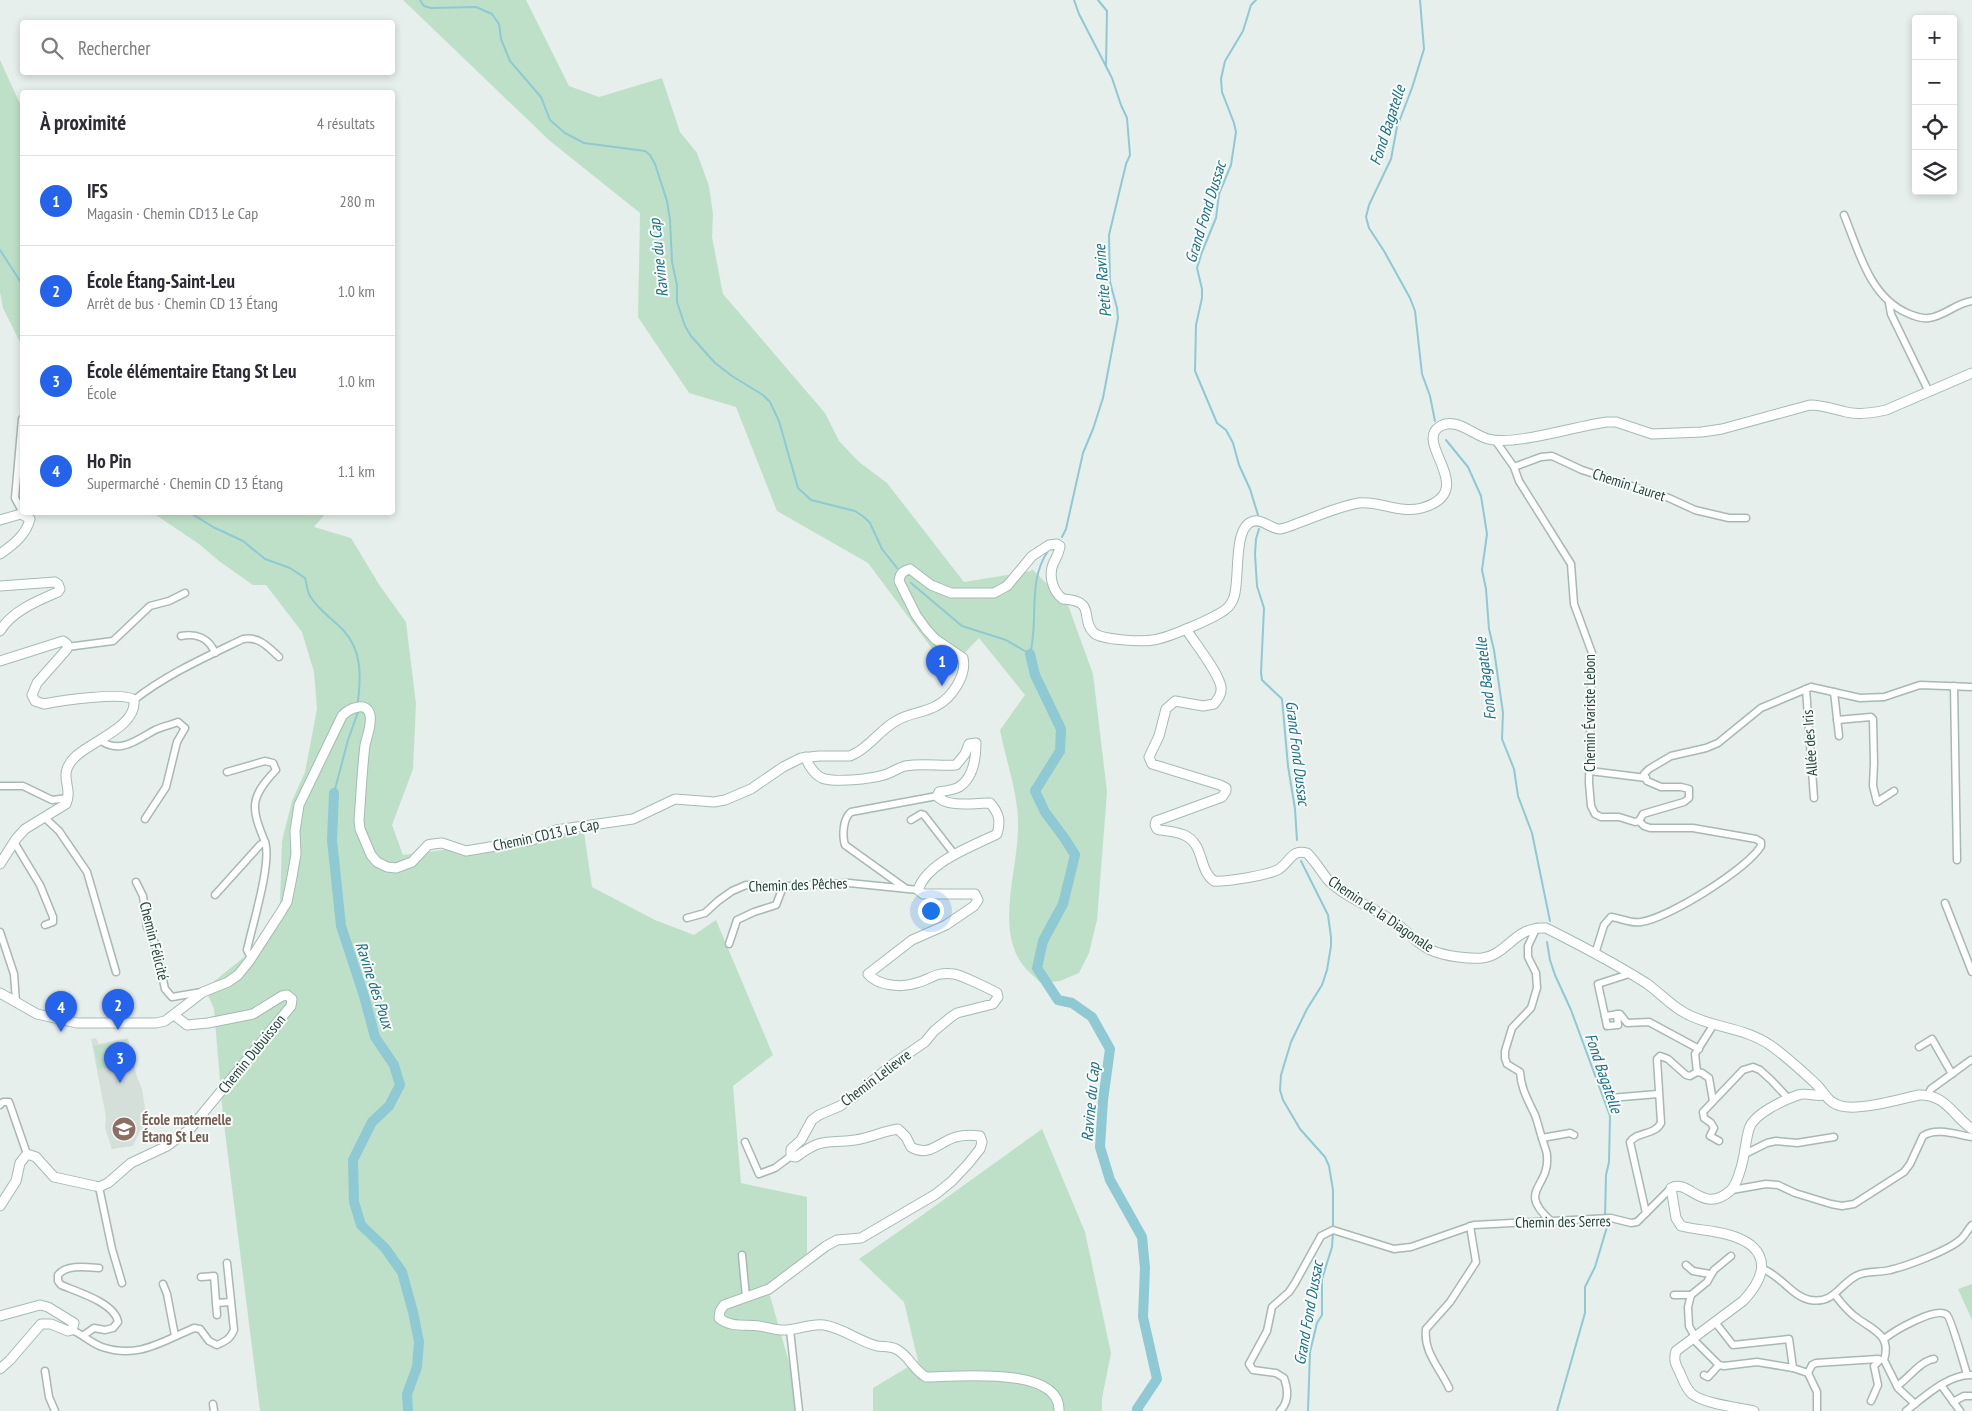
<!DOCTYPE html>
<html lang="fr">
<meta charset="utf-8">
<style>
:root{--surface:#fff;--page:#f7f7f7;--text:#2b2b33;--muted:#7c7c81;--line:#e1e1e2;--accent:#2563eb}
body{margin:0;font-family:"PT Sans Narrow",sans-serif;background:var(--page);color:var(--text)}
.controls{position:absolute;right:15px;top:15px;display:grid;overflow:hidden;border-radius:5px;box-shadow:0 2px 8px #0003}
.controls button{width:45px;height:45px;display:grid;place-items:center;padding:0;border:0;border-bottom:1px solid var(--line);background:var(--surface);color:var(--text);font:25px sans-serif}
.you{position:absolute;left:930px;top:910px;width:18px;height:18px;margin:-12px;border:4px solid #fff;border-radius:50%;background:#1a73e8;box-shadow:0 0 0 8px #1a73e833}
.badge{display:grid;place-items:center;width:32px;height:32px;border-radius:50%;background:var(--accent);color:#fff;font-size:16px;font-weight:700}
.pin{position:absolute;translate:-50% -41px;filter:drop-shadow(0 1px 2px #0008)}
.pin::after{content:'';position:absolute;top:26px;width:18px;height:15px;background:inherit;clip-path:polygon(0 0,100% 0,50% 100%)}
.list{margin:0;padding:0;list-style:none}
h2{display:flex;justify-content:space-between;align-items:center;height:65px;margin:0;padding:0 20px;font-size:21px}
h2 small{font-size:16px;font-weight:400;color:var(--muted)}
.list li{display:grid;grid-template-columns:32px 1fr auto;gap:15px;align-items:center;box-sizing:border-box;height:90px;padding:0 20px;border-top:1px solid var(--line)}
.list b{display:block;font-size:19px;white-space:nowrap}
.list p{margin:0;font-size:16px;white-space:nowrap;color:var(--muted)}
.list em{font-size:16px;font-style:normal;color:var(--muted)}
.icon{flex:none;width:28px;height:28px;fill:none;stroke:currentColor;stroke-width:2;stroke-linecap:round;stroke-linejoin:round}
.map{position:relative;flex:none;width:1972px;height:1411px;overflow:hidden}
.search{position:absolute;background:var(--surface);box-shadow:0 2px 8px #0003;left:20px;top:20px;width:375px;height:55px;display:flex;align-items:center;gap:12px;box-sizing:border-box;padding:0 18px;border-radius:5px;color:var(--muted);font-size:19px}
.panel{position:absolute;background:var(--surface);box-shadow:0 2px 8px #0003;left:20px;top:90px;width:375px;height:425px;border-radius:5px}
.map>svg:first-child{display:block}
.built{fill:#d4dfda}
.green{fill:#bfe0c8}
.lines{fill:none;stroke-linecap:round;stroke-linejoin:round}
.stream{stroke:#8ec9d4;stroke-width:2}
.river{stroke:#8ec9d4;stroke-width:10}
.street-casing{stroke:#a8b8b2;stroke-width:9}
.secondary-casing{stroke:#a4bbb3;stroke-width:11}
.street{stroke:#fff;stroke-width:6}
.secondary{stroke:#fff;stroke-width:9}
.labels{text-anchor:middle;stroke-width:4;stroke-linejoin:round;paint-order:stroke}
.street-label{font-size:15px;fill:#24423a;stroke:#f7fbf9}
.education-label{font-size:15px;font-weight:bold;fill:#785e54;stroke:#f7fbf9;text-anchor:start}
.water-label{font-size:16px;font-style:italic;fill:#1c6f80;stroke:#f7fbf9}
</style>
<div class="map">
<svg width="1972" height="1411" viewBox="0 0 1972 1411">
<rect width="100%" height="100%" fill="#e6efeb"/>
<!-- built -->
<path class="built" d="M96,1038L99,1044L128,1038L137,1077L142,1089L145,1108L149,1116V1124L140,1131L133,1146L112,1149L105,1128L106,1117L91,1039Z"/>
<!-- green -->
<g class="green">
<path d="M403,0H526L569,86L599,97L662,78L680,132L697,153L709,186L713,214L712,237L723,294L825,413L839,441L859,462L887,483L964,582L1031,571L1032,569L1068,605L1093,674L1107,792L1097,920L1089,953L1079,973L1060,981L1041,983C1035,977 1027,971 1022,964C995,926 1019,867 1018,824C1018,793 1006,761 1000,730L1025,695L979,638L948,670L868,563L777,511L736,407L689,393L638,317L640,213L550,141Z"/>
<path d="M0,60L21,106L22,346L3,308L0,292Z"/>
<path d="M153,513H326L314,527L351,538L380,586L406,622L416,704L413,769L392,825L403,855L584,832L592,887L655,920L694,935L716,920L773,1055L733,1086L741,1183L807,1197V1253L768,1289L803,1411H260L223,1116L214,1009L204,986L212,983L248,954L270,923L280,903L282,841L292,801L305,772L317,709L314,672L302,632L266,585H253L219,561L199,544Z"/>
<path d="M127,1040L131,1063L98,1069L94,1046Z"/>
<path d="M1042,1129L1085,1232L1111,1353L1102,1398V1411H873V1388L918,1361L904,1302L859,1259L921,1216Z"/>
<path d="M1972,1284V1320L1958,1289Z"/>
</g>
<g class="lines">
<!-- stream -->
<g class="stream">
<path d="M420,0L424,6L431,8L476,7L492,14L499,24L501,39L510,61L541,97L550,120L565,133L584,143L645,151L650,155L655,164L667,201L670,220L672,262L677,285V302L685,326L691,336L715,363L732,376L763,395L770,402L779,421L798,488L811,500L855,511L864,517L870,523L882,549L897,568"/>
<path d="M1098,0L1107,11L1106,65"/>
<path d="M1256,0L1251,5L1243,31L1225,61L1221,79L1222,92L1234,123L1236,132L1231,165L1219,194L1216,218L1202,252L1197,268L1202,289V298L1196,325L1195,371L1217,423L1226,430L1233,443L1239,465L1250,489L1258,515"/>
<path d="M1420,0L1424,49L1412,88L1397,127L1391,159L1369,205L1366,217L1369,228L1384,251L1410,298L1415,311L1422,374L1430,396L1435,421"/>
<path d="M0,250L22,284"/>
<path d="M1446,440L1468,467L1481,496L1487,534L1482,570L1486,589L1489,629L1494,650L1503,713L1502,739L1514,769L1518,796L1532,833L1550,921"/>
<path d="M189,512L213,527L243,541L265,559L290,568L305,578C307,584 307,591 310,596C318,610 333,619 343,630C362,650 361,676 358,701"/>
<path d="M1259,529L1256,539L1255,554L1257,586L1264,608L1261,673L1262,680L1282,699L1288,766L1295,809L1297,840"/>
<path d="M1062,537L1066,529L1083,453L1093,429L1103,398L1118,318L1117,308L1110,282L1109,235L1126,164L1130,155L1127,118L1121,105L1112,78L1079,14L1074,0"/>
<path d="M911,583L962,626L1006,640L1030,654C1039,620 1027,581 1048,551"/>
<path d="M334,793L348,740L358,712"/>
<path d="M1301,861L1328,915L1331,937V946L1327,970L1322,985L1307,1009L1291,1042L1281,1075L1280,1090L1283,1100L1300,1129L1325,1157L1329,1166L1333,1190V1227"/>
<path d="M1547,942L1550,960L1555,975L1571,1010L1610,1116L1609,1162L1606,1175L1605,1217"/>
<path d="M1308,1411L1310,1352L1317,1323L1322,1315V1279L1332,1247L1333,1232"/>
<path d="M1557,1411L1585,1313V1287L1595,1267L1607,1227"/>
</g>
<!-- river -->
<g class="river">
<path d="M1030,654L1035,675L1061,729L1060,751L1035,791L1045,812L1065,839L1075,855L1063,904L1043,941L1037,968L1058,1000L1072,1003L1092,1017L1110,1049L1103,1100L1100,1147L1110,1180L1142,1237L1145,1268L1143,1317L1157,1379L1137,1409L1138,1411"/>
<path d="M334,793L332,840L341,926L364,996L375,1037L394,1065L400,1085L389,1106L372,1122L353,1160L354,1202L361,1225L385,1248L402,1272L413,1312L419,1342L417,1367L407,1394L408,1411"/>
</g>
<defs>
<g id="street">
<path d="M1844,215C1859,251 1869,296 1907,313C1914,316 1921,319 1929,318C1945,316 1956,303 1972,301"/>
<path d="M1889,303L1891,314L1929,392"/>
<path d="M22,419L15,498L22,511"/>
<path d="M1495,440L1514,467L1519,481L1571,564L1574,604L1592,653L1589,783L1591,806L1595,814L1601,817H1619L1635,822L1639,821"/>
<path d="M1514,467L1541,457L1552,456L1582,470L1669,498L1695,510L1729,518H1746"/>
<path d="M181,636C196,633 209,638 215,653"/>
<path d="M67,647L113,641L150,606L169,601L185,593"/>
<path d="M1954,686L1957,860"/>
<path d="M1806,689L1814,798"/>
<path d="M1834,692L1839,736"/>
<path d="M134,700C167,674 206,657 243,639C259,636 268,647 279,657"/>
<path d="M1837,720L1871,717L1873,719L1874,763L1873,786L1877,802L1894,791"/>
<path d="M100,740C119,755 137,740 155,730C162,727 170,725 178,722L185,728L177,742L166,787L145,819"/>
<path d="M1590,771L1646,778"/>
<path d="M227,772L265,761L273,763L276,770C249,798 251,808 265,842"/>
<path d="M0,786H23L52,800L68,798"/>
<path d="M44,817L59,831L87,872L116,972"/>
<path d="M911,820L921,814L924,815L955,855"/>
<path d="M14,842L40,885L53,917V922L45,925"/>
<path d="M136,882L143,896L147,927L155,943L165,989L172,997L202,992"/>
<path d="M905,888L845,845C842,836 843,818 851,812L937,796"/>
<path d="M215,895L260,845L265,842C272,863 252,926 247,950L251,958"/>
<path d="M1945,903L1972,972"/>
<path d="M687,918L705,913L718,901L732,891L746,885L767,887L849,883L918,890"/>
<path d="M1537,927L1528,946V957L1536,973L1537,988L1531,1008L1512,1028L1505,1051V1058L1507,1064L1520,1072C1521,1089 1528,1100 1535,1115C1538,1123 1540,1133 1543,1141C1544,1146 1547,1151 1547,1156C1550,1188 1516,1190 1551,1221"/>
<path d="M0,932L14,974L16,1002"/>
<path d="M729,944L737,920L754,912L776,905L783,887"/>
<path d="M1595,954L1604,925L1611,917C1621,918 1631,924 1641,922C1669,918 1747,869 1761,846V842L1756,839L1693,828H1650L1644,826L1639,821L1643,814L1684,802L1689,798V789L1681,787H1661L1647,781L1644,774L1649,769L1671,756L1706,748L1718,743L1761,708L1811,687L1860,698L1884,697L1920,685L1972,687"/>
<path d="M1628,973L1626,975L1598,984L1605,1016L1620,1014L1627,1023L1649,1022L1699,1049"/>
<path d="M1605,1016L1607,1026L1618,1025L1617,1014"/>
<path d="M1919,1047L1932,1039L1952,1074"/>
<path d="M1697,1072L1702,1073L1709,1078L1713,1101"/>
<path d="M1928,1094L1931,1089L1971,1060"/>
<path d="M1610,1098L1658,1094"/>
<path d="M0,1105L3,1102H9L27,1154"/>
<path d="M1542,1138L1570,1133L1574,1135"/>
<path d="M1719,1141L1710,1136L1714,1128L1711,1123L1704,1118L1703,1112L1743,1070L1753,1067L1760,1070L1771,1080L1788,1098"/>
<path d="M745,1142L759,1174L775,1168L791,1156"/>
<path d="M1745,1154L1767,1143L1776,1141L1797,1143L1834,1137"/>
<path d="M99,1187L112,1249L122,1283"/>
<path d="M1732,1190L1766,1184L1778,1185L1795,1193L1831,1204L1842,1206L1854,1204L1904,1172L1910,1164L1923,1136C1936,1127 1958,1135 1972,1137"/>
<path d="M1646,1213L1630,1142C1637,1131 1654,1136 1661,1123L1657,1059L1660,1056L1668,1059L1686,1075L1690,1076L1697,1072L1695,1054L1714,1024"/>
<path d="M742,1255L746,1297"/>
<path d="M1686,1265L1693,1271L1710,1274"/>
<path d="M1763,1269C1781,1276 1793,1297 1810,1300C1834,1304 1839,1285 1856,1276C1866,1270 1879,1273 1890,1270C1907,1266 1947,1251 1960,1240C1965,1236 1968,1229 1972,1225"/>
<path d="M201,1277L214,1276L217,1315"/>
<path d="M163,1284L167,1294L175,1336"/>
<path d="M1674,1295H1691"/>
<path d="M1835,1295C1842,1304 1848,1312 1857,1318C1873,1330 1892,1335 1884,1360"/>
<path d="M216,1303L231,1302"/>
<path d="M1715,1322L1733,1345L1789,1339L1793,1368"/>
<path d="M72,1330C82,1334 91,1343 102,1347C138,1359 161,1342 194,1328L200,1329L209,1341L217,1345C226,1341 230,1339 234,1330L227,1263"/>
<path d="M790,1330L799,1411"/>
<path d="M84,1335L94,1328L105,1330L113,1328L118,1322C115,1303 78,1292 61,1285L58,1281V1275C66,1264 87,1267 99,1268"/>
<path d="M1695,1337L1689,1326L1688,1307L1691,1295L1707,1282L1714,1270L1731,1256"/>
<path d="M1693,1339L1719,1365L1724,1366L1757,1362L1793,1368L1808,1373L1817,1392V1411"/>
<path d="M1884,1339C1894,1331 1936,1306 1947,1315C1951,1318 1964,1365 1967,1374"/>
<path d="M1884,1360L1898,1388L1915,1404"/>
<path d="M45,1371L49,1397L55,1411"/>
<path d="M1808,1373L1812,1365L1816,1363L1878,1359"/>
<path d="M1704,1375L1708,1377L1719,1365"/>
<path d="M1941,1385L1960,1411"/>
<path d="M1897,1386C1909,1378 1920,1361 1934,1359"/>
<path d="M1449,1388C1440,1368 1423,1352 1426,1329L1450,1302L1476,1262L1470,1226"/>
<path d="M1871,1401L1878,1385L1874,1366L1880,1360"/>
<path d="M1953,1402L1964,1396H1972"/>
<path d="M213,1404L214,1411"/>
<path d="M1280,1411C1289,1402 1288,1389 1284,1378L1276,1373L1253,1370L1249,1364L1267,1331L1272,1307L1289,1292L1295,1283L1321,1236L1333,1230L1394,1249L1411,1247L1474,1225L1611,1218L1631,1223L1637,1222L1671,1188"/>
<path d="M1906,1411C1924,1397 1948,1374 1972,1375"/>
</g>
<g id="secondary">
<path d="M0,520L21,514L30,519C26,535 13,545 0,554"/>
<path d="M0,586L55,582L58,584L60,589L58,592C37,601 12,611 0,631"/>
<path d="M1186,629C1194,642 1219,673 1221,687C1222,694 1218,699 1214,704L1203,706L1175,701L1166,709L1159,736L1149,757L1152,764L1220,785L1226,788V791L1222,797L1162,819L1156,821L1155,825L1157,829L1160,830C1168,831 1177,832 1184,835C1205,844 1198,870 1214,881C1226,882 1270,875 1279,869C1291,861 1291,849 1307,853C1315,861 1321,871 1328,880C1349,901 1380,909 1402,928C1412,936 1421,947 1433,951C1446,956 1467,959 1482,958C1508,955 1514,926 1546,928C1580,945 1614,963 1646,983C1659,992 1670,1005 1685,1013C1711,1028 1744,1027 1770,1045C1786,1056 1802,1071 1816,1084C1825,1093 1828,1103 1841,1106C1860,1111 1900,1099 1919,1095C1946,1094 1953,1116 1972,1129"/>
<path d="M0,661L63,641L67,644V649L37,683L32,695L35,701L44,704C59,701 124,691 134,700C137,727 91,741 75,757C56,776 74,786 66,804L25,829L16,839L0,864"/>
<path d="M806,757C807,764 815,775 822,778C835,783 870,779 884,775C891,773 898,768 905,766C922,763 939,766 956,765L965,754L969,744L976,743C976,758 973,778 959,787C954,790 945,791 939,792L937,796C947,808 975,803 990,803C999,813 1001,821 997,834C973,846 927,862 918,890L923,894H975L978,900L974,906L946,925L912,940L868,974C878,986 902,988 916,983C930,980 936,971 954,974C961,975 990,989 997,993L998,997L993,1004L957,1013L951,1017L934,1031L925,1042L893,1064L852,1098L840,1106L819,1115L812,1120L801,1140L791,1149V1156L796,1157C823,1137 826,1144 855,1140C870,1138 883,1131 898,1129L906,1137L911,1147C929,1158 940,1141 956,1137C963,1135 972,1135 980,1136L982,1142L980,1149L968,1164L952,1181L936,1194L861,1238L837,1240L826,1246L769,1289L724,1305L720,1311L719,1318C731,1328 745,1324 759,1326C768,1327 776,1331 786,1330C798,1330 811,1323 824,1325C843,1328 858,1341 877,1346C883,1347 890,1346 896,1349C909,1355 912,1369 926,1377C954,1377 1061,1365 1059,1411"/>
<path d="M0,993L37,1014L77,1023H156L165,1021L203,992L228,982L238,975L250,960L281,912L287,902L292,877L296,854L295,831L299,805L342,716C348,709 367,700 370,715C372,725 367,736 365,745C362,770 361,795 359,820L360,829L371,855L377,862L387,867L396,868L412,862L428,845L433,844L442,843L466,851L532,840L556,830L633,819L675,799L714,802L725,800L751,789L783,767L801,758L819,756H850L856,753C871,745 881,729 896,721C908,713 924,713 936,706C952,698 967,675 963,658L935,639L926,629L916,615L899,581C900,573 903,571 910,569L931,585L951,593H994L1007,586L1032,556L1049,545L1057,544L1060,546C1059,553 1057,556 1054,562C1048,574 1052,591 1063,599C1098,601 1079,619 1094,633C1102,640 1142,642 1153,640C1168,638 1215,618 1226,609C1229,607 1233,601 1234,597C1240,580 1233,530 1251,522C1261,517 1270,529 1280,529C1287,528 1295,524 1301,522C1320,515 1340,506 1359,503C1380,501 1400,514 1422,508C1480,491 1414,444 1439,427C1455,416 1473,435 1488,439C1516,446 1575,426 1607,422H1616L1652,434L1702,432L1722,429L1810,405C1823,405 1833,409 1846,412C1859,415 1873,413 1886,410L1972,373"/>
<path d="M0,1206L16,1181L20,1163L27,1154L36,1157L54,1177L95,1186L99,1187L108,1183L131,1163L167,1146L190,1129L291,1006L292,999L287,995L282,996L253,1014L208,1023L187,1025L174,1015"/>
<path d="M0,1316L40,1305L48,1307L74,1323L72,1330L68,1331L51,1324H41L10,1360L0,1369"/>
<path d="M1754,1411C1737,1407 1705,1404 1692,1394C1686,1389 1683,1380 1680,1373C1676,1365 1673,1360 1676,1351L1743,1301C1777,1265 1762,1240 1716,1232C1705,1230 1693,1229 1681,1226L1676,1218L1671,1188C1689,1178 1702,1215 1730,1191C1736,1186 1738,1177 1740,1171C1745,1157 1745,1143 1749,1129C1753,1114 1784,1100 1798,1095C1807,1092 1816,1097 1824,1095"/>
</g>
</defs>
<!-- street casing -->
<use href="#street" class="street-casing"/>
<!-- secondary casing -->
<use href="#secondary" class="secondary-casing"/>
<!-- street -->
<use href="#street" class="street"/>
<!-- secondary -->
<use href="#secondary" class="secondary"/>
</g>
<!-- icons -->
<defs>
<symbol id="school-disc" viewBox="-11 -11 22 22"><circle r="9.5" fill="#8d6e63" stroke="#f7fbf9"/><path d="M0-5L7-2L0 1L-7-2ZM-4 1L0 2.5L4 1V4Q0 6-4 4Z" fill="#fff"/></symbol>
</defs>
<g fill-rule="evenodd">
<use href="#school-disc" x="110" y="1115" width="28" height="28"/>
</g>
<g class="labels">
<!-- street labels -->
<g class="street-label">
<text transform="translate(1629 485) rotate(18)" y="5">Chemin Lauret</text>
<text transform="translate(1590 713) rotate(-90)" y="5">Chemin Évariste Lebon</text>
<text transform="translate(1810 743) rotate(-94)" y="5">Allée des Iris</text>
<text transform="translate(546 835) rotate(-12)" y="5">Chemin CD13 Le Cap</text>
<text transform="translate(798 885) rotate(-2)" y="5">Chemin des Pêches</text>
<text transform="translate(1381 914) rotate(34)" y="5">Chemin de la Diagonale</text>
<text transform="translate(154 941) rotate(76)" y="5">Chemin Félicité</text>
<text transform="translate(252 1054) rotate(-51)" y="5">Chemin Dubuisson</text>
<text transform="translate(876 1078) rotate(-37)" y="5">Chemin Lelievre</text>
<text transform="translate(1563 1222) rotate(-1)" y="5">Chemin des Serres</text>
</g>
<!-- education labels -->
<g class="education-label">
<text x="142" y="1125">École maternelle<tspan x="142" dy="17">Étang St Leu</tspan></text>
</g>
<!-- water labels -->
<g class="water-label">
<text transform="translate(1387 125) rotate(-72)" y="6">Fond Bagatelle</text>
<text transform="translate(1205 212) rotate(-73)" y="6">Grand Fond Dussac</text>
<text transform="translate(658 258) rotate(-96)" y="6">Ravine du Cap</text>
<text transform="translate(1102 281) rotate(-95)" y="6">Petite Ravine</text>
<text transform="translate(1485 679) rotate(-97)" y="6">Fond Bagatelle</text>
<text transform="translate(1298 753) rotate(83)" y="6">Grand Fond Dussac</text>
<text transform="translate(375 985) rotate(72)" y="6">Ravine des Poux</text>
<text transform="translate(1604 1073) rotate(71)" y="6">Fond Bagatelle</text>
<text transform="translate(1090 1102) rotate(-85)" y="6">Ravine du Cap</text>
<text transform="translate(1308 1313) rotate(-80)" y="6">Grand Fond Dussac</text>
</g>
</g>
</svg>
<div class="controls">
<button>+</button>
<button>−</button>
<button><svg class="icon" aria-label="locate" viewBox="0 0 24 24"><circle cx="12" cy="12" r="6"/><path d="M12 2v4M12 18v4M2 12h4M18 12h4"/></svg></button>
<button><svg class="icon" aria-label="layers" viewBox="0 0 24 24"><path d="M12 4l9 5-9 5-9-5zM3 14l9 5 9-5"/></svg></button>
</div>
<div class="you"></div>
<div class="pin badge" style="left:942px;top:686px">1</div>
<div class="pin badge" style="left:118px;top:1030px">2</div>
<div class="pin badge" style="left:120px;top:1083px">3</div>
<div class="pin badge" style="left:61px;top:1032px">4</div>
<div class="search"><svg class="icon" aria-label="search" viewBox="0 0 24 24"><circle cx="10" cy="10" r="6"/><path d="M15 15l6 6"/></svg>Rechercher</div>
<section class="panel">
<h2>À proximité<small>4 résultats</small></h2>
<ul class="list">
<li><span class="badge">1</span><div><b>IFS</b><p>Magasin · Chemin CD13 Le Cap</p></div><em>280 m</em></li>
<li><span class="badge">2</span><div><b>École Étang-Saint-Leu</b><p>Arrêt de bus · Chemin CD 13 Étang</p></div><em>1.0 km</em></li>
<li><span class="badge">3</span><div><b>École élémentaire Etang St Leu</b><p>École</p></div><em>1.0 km</em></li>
<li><span class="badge">4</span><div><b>Ho Pin</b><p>Supermarché · Chemin CD 13 Étang</p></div><em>1.1 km</em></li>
</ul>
</section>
</div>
